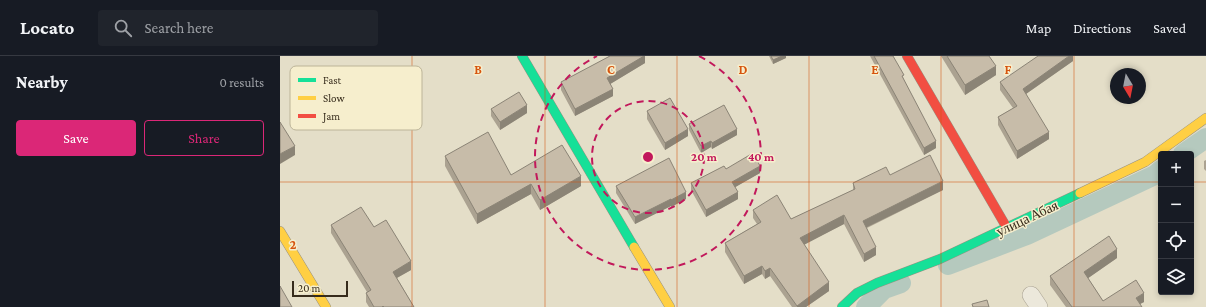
<!DOCTYPE html>
<meta charset="utf-8">
<style>
:root{--surface:#171b24;--page:#20242c;--text:#f1f3f6;--muted:#9ea1a6;--line:#363941;--accent:#db2777}
body{margin:0;font-family:"Crimson Pro",serif;background:var(--page);color:var(--text)}
.controls{position:absolute;right:12px;bottom:12px;display:grid;overflow:hidden;border-radius:4px;box-shadow:0 2px 6px #0003}
.controls button{width:36px;height:36px;display:grid;place-items:center;padding:0;border:0;border-bottom:1px solid var(--line);background:var(--surface);color:var(--text);font:20px sans-serif}
.compass{position:absolute;left:830px;top:12px;width:36px;height:36px;border-radius:50%;background:var(--surface);box-shadow:0 2px 6px #0003;rotate:170deg}
.scale{position:absolute;left:12px;bottom:10px;width:56px;box-sizing:border-box;padding-left:4px;border:2px solid #362b1b;border-top:0;font-size:11px;line-height:14px;white-space:nowrap;color:#362b1b;-webkit-text-stroke:3px #f6eecd;paint-order:stroke}
.list{margin:0;padding:0;list-style:none}
h2{display:flex;justify-content:space-between;align-items:center;height:52px;margin:0;padding:0 16px;font-size:17px}
h2 small{font-size:13px;font-weight:400;color:var(--muted)}
.actions{display:flex;gap:8px;padding:12px 16px}
.actions a{flex:1;padding:9px 0;border:1px solid var(--accent);border-radius:4px;text-align:center;font-size:14px;color:var(--accent)}
.actions .main{background:var(--accent);color:#fff}
.icon{flex:none;width:22px;height:22px;fill:none;stroke:currentColor;stroke-width:2;stroke-linecap:round;stroke-linejoin:round}
.map{position:relative;flex:none;width:926px;height:251px;overflow:hidden}
header{display:flex;align-items:center;gap:24px;box-sizing:border-box;height:56px;padding:0 20px;background:var(--surface);border-bottom:1px solid var(--line)}
header strong{font-size:19px}
nav{display:flex;gap:22px;margin-inline-start:auto;font-size:14px}
.search{width:280px;height:36px;background:var(--page);display:flex;align-items:center;gap:10px;box-sizing:border-box;padding:0 14px;border-radius:4px;color:var(--muted);font-size:15px}
main{display:flex}
aside{flex:1;background:var(--surface)}
.map>svg:first-child{display:block}
.lines{fill:none;stroke-linecap:round;stroke-linejoin:round}
.canal{stroke:#b5c9be;stroke-width:20}
.street-casing{stroke:#a9a292;stroke-width:18}
.fast-casing{stroke:#989282;stroke-width:10}
.slow-casing{stroke:#989282;stroke-width:10}
.jam-casing{stroke:#989282;stroke-width:10}
.street{stroke:#ece8db;stroke-width:17}
.fast{stroke:#16e098;stroke-width:9}
.slow{stroke:#ffcf43;stroke-width:9}
.jam{stroke:#f24e42;stroke-width:9}
.wall{fill:#aba291}
.shaded-wall{fill:#8b8476}
.building{fill:#c7bca9;stroke:#8b8476}
.grid{fill:none;stroke:#d6540e;stroke-width:1;stroke-opacity:0.55}
.ring{fill:none;stroke:#c2185b;stroke-width:2;stroke-dasharray:7 5}
.labels{text-anchor:middle;stroke-width:3;stroke-linejoin:round;paint-order:stroke}
.street-label{font-size:14px;fill:#362b1b;stroke:#f6eecd}
.key{fill:#f6eecd;stroke:#bcb498;stroke-width:1}
.key-label{font-size:11px;fill:#362b1b}
.grid-label{font-size:13px;text-anchor:middle;font-weight:bold;fill:#d6540e;stroke:#f6eecd;stroke-width:3;stroke-linejoin:round;paint-order:stroke}
.centre{fill:#c2185b;stroke:#f6eecd;stroke-width:2}
.ring-label{font-size:12px;text-anchor:middle;font-weight:bold;fill:#c2185b;stroke:#f6eecd;stroke-width:3;stroke-linejoin:round;paint-order:stroke}
</style>
<header>
<strong>Locato</strong>
<div class="search"><svg class="icon" aria-label="search" viewBox="0 0 24 24"><circle cx="10" cy="10" r="6"/><path d="M15 15l6 6"/></svg>Search here</div>
<nav><a>Map</a><a>Directions</a><a>Saved</a></nav>
</header>
<main>
<aside>
<h2>Nearby<small>0 results</small></h2>
<ul class="list">
</ul>
<div class="actions"><a class="main">Save</a><a>Share</a></div>
</aside>
<div class="map">
<svg width="926" height="251" viewBox="0 0 926 251">
<rect width="100%" height="100%" fill="#e4dec8"/>
<g class="lines">
<!-- canal -->
<g class="canal">
<path d="M903,98L926,82"/>
<path d="M668,209L747,179L875,119L881,114"/>
<path d="M586,251L604,233L621,227"/>
</g>
<defs>
<path id="street" d="M751,239L759,251"/>
<g id="fast">
<path d="M242,0L354,191"/>
<path d="M562,251L577,237L597,227L660,203L800,137"/>
</g>
<g id="slow">
<path d="M800,137L865,106L926,62"/>
<path d="M0,175L46,251"/>
<path d="M354,191L390,251"/>
</g>
<path id="jam" d="M627,0L727,172"/>
</defs>
<!-- street casing -->
<use href="#street" class="street-casing"/>
<!-- fast casing -->
<use href="#fast" class="fast-casing"/>
<!-- slow casing -->
<use href="#slow" class="slow-casing"/>
<!-- jam casing -->
<use href="#jam" class="jam-casing"/>
<!-- street -->
<use href="#street" class="street"/>
<!-- fast -->
<use href="#fast" class="fast"/>
<!-- slow -->
<use href="#slow" class="slow"/>
<!-- jam -->
<use href="#jam" class="jam"/>
</g>
<!-- wall -->
<g class="wall">
<path d="M328,0H365V7L330,28L333,40L295,60L281,34V26L329,1Z"/>
<path d="M489,0H506V2L493,8Z"/>
<path d="M590,0H613L656,92L644,99Z"/>
<path d="M661,0H709L716,19L685,39Z"/>
<path d="M793,0V5L746,38L769,83L737,103L718,69V61L733,52L720,34V26Z"/>
<path d="M211,53L247,57L220,74L211,60Z"/>
<path d="M367,55L408,80L385,94L367,63Z"/>
<path d="M409,68L457,79L432,93L431,91L421,97L409,74Z"/>
<path d="M165,100L231,119L301,130L260,154L251,138L197,168L165,110Z"/>
<path d="M926,104V115L924,113V105Z"/>
<path d="M446,113L480,117L455,131L458,143L426,161L411,134V127Z"/>
<path d="M610,119L663,134L587,172L596,199L584,206L564,168L524,188L549,235L526,251H512L490,220L485,223L482,218L464,228L445,196V187L477,168L473,162V154L511,163L573,134V127Z"/>
<path d="M336,130L406,143L391,151V150L355,168L336,137Z"/>
<path d="M51,169L94,171L131,214L117,222L134,251H89L86,246V237L87,236L51,177Z"/>
<path d="M837,202L808,222L823,245L864,246L860,248L862,251H786L770,229V220Z"/>
</g>
<!-- shaded-wall -->
<g class="shaded-wall">
<path d="M364,0H365V7L327,30V22Z"/>
<path d="M502,0H506V2L493,8V4Z"/>
<path d="M789,0H793V5L743,40V33Z"/>
<path d="M716,10V19L685,39V29Z"/>
<path d="M333,33V40L295,60V53Z"/>
<path d="M247,49V57L220,74V66Z"/>
<path d="M408,73V80L385,94V87Z"/>
<path d="M457,73V79L432,93V87Z"/>
<path d="M769,76V83L737,103V95Z"/>
<path d="M431,85V91L421,97V90Z"/>
<path d="M656,85V92L644,99V92Z"/>
<path d="M15,90V99L0,108V98Z"/>
<path d="M480,110V117L452,133V126Z"/>
<path d="M301,120V130L260,154V144Z"/>
<path d="M663,125V134L583,173V165Z"/>
<path d="M251,128V138L197,168V158Z"/>
<path d="M406,136V143L391,151V144Z"/>
<path d="M458,136V143L426,161V154Z"/>
<path d="M391,143V150L355,168V161Z"/>
<path d="M564,159V168L520,191V182Z"/>
<path d="M596,191V199L584,206V198Z"/>
<path d="M837,193V202L804,225V216Z"/>
<path d="M131,205V214L113,224V216Z"/>
<path d="M482,210V218L464,228V220Z"/>
<path d="M490,212V220L485,223V215Z"/>
<path d="M549,226V235L526,251H517V250Z"/>
<path d="M864,237V246L856,250V242Z"/>
</g>
<!-- building -->
<g class="building">
<path d="M330,0H364L327,22L333,33L295,53L281,26Z"/>
<path d="M491,0H502L493,4Z"/>
<path d="M594,0H613L624,19L622,20L656,85L644,92Z"/>
<path d="M667,0H709L716,10L685,29Z"/>
<path d="M758,0H789L743,33L769,76L737,95L718,61L737,50L720,26Z"/>
<path d="M239,36L247,49L220,66L211,53Z"/>
<path d="M390,42L408,73L385,87L367,55Z"/>
<path d="M444,49L457,73L432,87L431,85L421,90L409,68Z"/>
<path d="M0,66L15,90L0,98Z"/>
<path d="M208,76L231,119L282,89L301,120L260,144L251,128L197,158L165,100Z"/>
<path d="M473,97L480,110L452,126L458,136L426,154L411,127L444,110L446,113Z"/>
<path d="M650,99L663,125L583,165L596,191L584,198L564,159L520,182L549,226L517,250L490,212L485,215L482,210L464,220L445,187L481,166L473,154L497,139L511,163L575,133L573,127L606,111L610,119Z"/>
<path d="M389,102L406,136L391,144V143L355,161L336,130Z"/>
<path d="M81,151L94,171L106,164L131,205L113,216L134,251H104L103,250L102,251H94L86,237L91,234L51,169Z"/>
<path d="M829,180L837,193L804,216L823,245L856,224L864,237L856,242L862,251H792L770,220Z"/>
<path d="M0,230L12,251H0Z"/>
<path d="M707,244L709,251H693L692,248Z"/>
</g>
<!-- grid -->
<path class="grid" d="M132,0V251M265,0V251M397,0V251M529,0V251M661,0V251M794,0V251M0,126H881M911,126H926"/>
<!-- distance rings -->
<g class="ring">
<circle cx="368" cy="101" r="56"/>
<path d="M419 0A113 113 0 1 1 317 0"/>
</g>
<g class="labels">
<!-- street labels -->
<g class="street-label">
<text transform="translate(747 162) rotate(-25)" y="5">улица Абая</text>
</g>
</g>
<!-- legend -->
<rect x="10" y="10" width="132" height="64" rx="6" class="key"/>
<rect x="18" y="22" width="18" height="4" fill="#16e098"/>
<rect x="18" y="40" width="18" height="4" fill="#ffcf43"/>
<rect x="18" y="58" width="18" height="4" fill="#f24e42"/>
<g class="key-label">
<text x="43" y="28">Fast</text>
<text x="43" y="46">Slow</text>
<text x="43" y="64">Jam</text>
</g>
<g class="grid-label">
<text x="198" y="18">B</text>
<text x="331" y="18">C</text>
<text x="463" y="18">D</text>
<text x="595" y="18">E</text>
<text x="728" y="18">F</text>
<text x="13" y="193">2</text>
</g>
<circle cx="368" cy="101" r="6" class="centre"/>
<g class="ring-label">
<text x="424" y="105">20 m</text>
<text x="481" y="105">40 m</text>
</g>
</svg>
<div class="controls">
<button>+</button>
<button>−</button>
<button><svg class="icon" aria-label="locate" viewBox="0 0 24 24"><circle cx="12" cy="12" r="6"/><path d="M12 2v4M12 18v4M2 12h4M18 12h4"/></svg></button>
<button><svg class="icon" aria-label="layers" viewBox="0 0 24 24"><path d="M12 4l9 5-9 5-9-5zM3 14l9 5 9-5"/></svg></button>
</div>
<svg class="compass" viewBox="-18 -18 36 36"><path d="M0-13l5 13h-10z" fill="#e53935"/><path d="M0 13l5-13h-10z" fill="#9ea1a6"/></svg>
<div class="scale">20 m</div>
</div>
</main>
